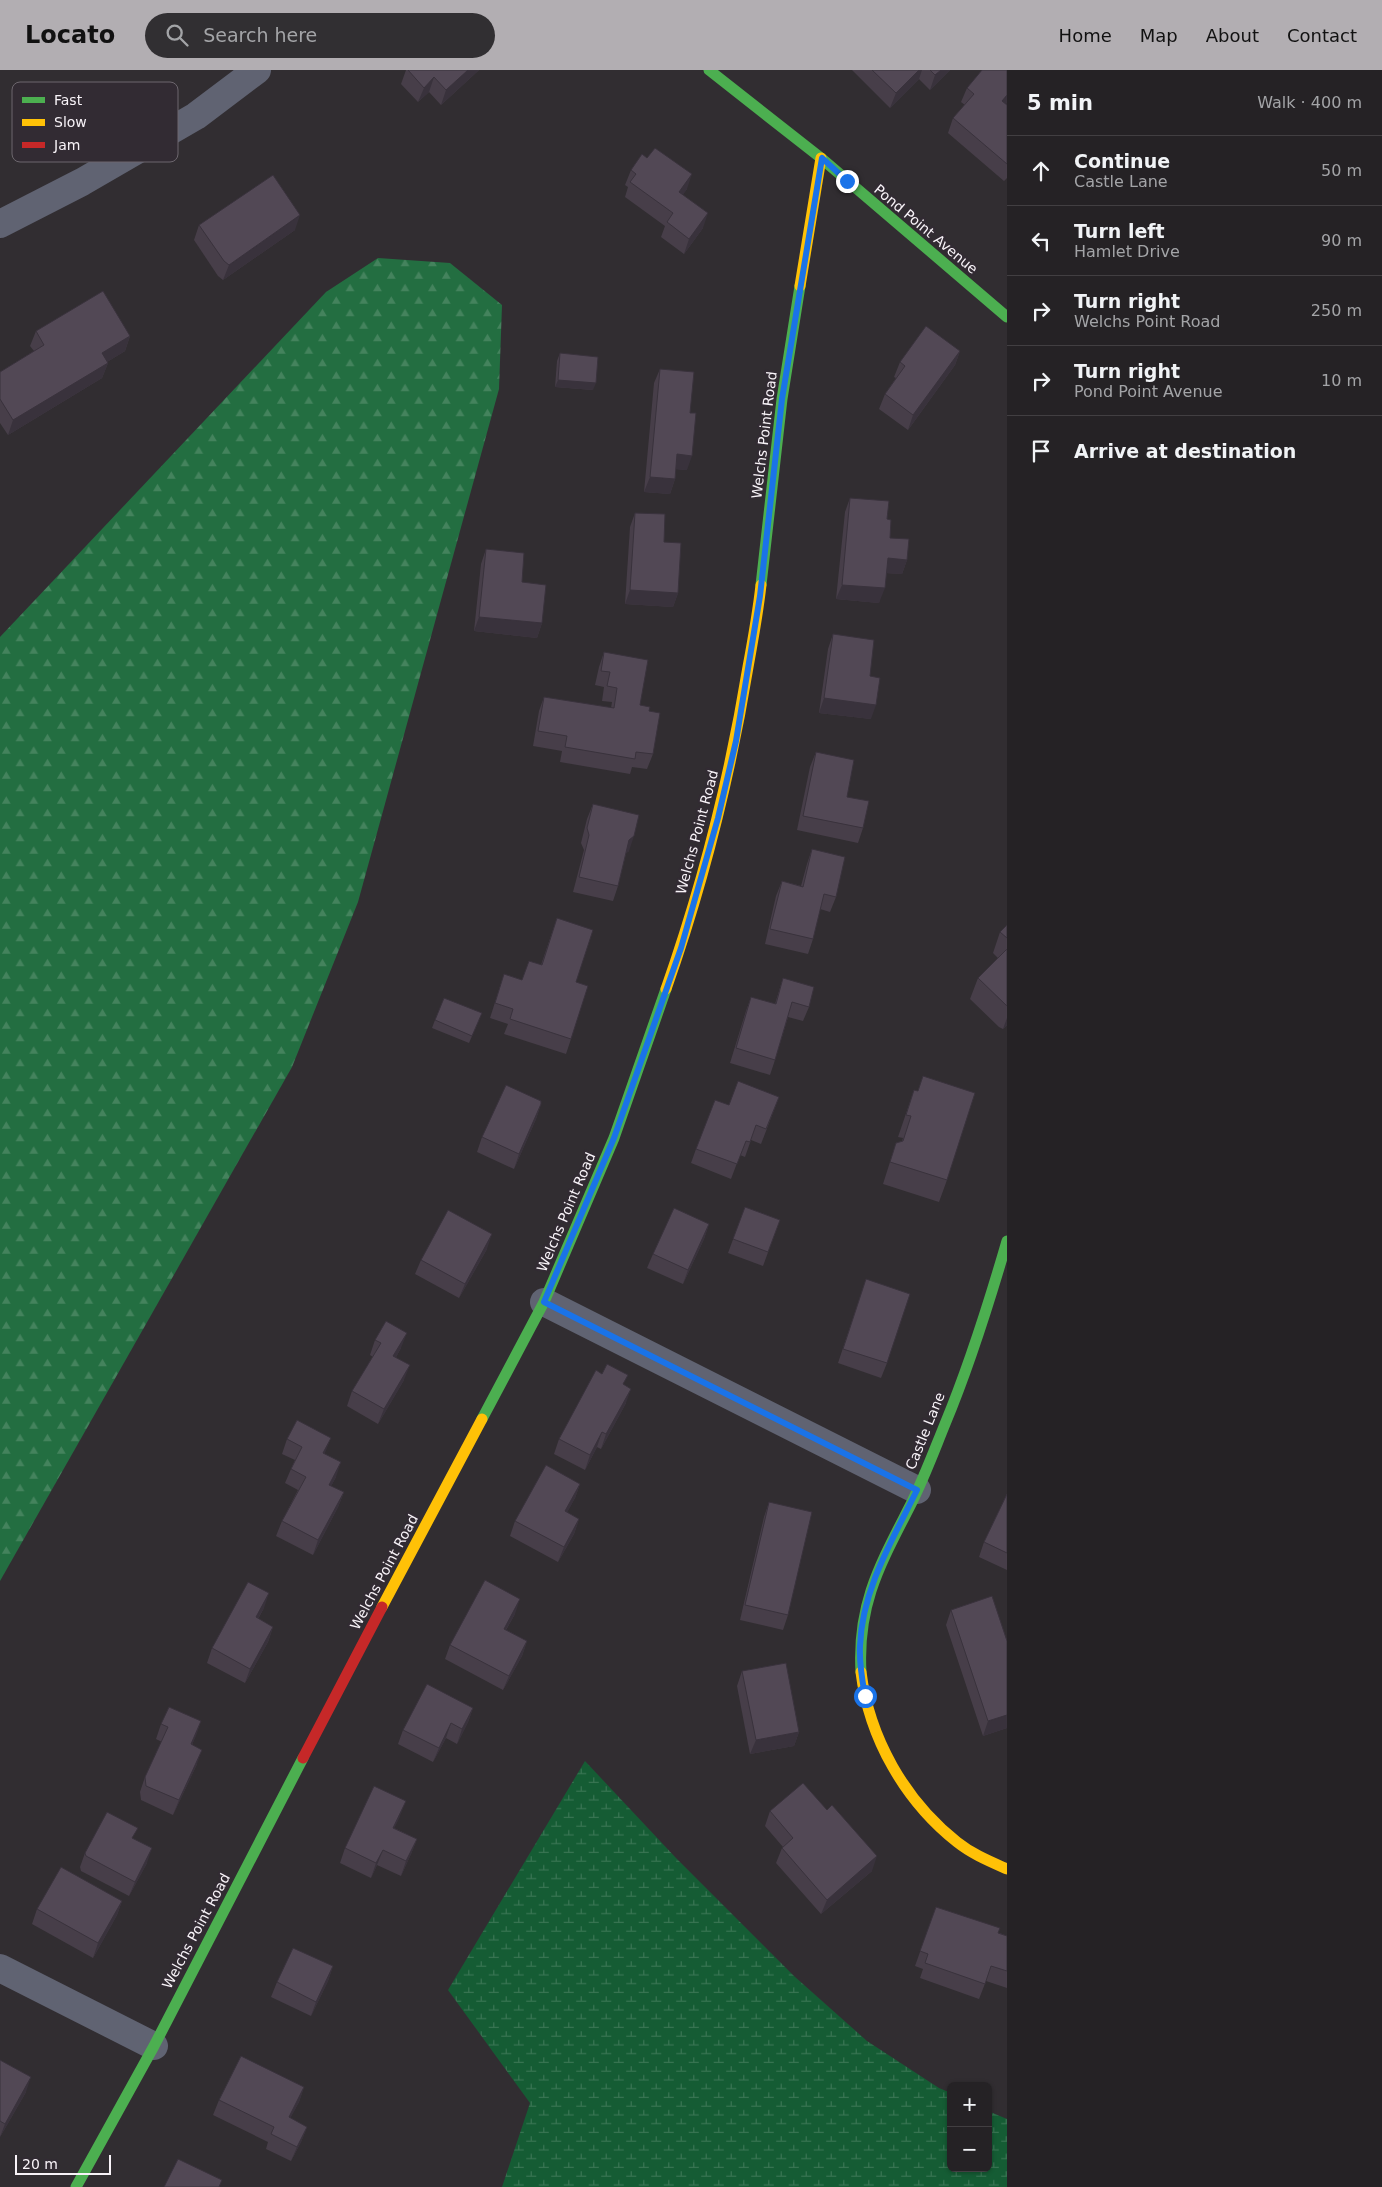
<!DOCTYPE html>
<meta charset="utf-8">
<style>
:root{--surface:#252225;--page:#312f32;--text:#f1f3f6;--muted:#a3a4a7;--line:#423f42;--accent:#b2aeb2}
body{margin:0;font-family:"DejaVu Sans",sans-serif;background:var(--page);color:var(--text)}
.controls{position:absolute;right:15px;bottom:15px;display:grid;overflow:hidden;border-radius:8px;box-shadow:0 1px 4px #0004}
.controls button{width:45px;height:45px;display:grid;place-items:center;padding:0;border:0;border-bottom:1px solid var(--line);background:var(--surface);color:var(--text);font:25px sans-serif}
.scale{position:absolute;left:15px;bottom:12px;width:96px;box-sizing:border-box;padding-left:5px;border:2px solid #f8f3f8;border-top:0;font-size:14px;line-height:18px;white-space:nowrap;color:#f8f3f8;-webkit-text-stroke:4px #322b33;paint-order:stroke}
.stop{position:absolute;width:15px;height:15px;margin:-11px;border:4px solid #1a73e8;border-radius:50%;background:#fff}
.stop.end{background:#1a73e8;border-color:#fff;box-shadow:0 1px 5px #0008}
.list{margin:0;padding:0;list-style:none}
h2{display:flex;justify-content:space-between;align-items:center;height:65px;margin:0;padding:0 20px;font-size:21px}
h2 small{font-size:16px;font-weight:400;color:var(--muted)}
.list li{display:grid;grid-template-columns:32px 1fr auto;gap:15px;align-items:center;box-sizing:border-box;height:70px;padding:0 20px;border-top:1px solid var(--line)}
.list b{display:block;font-size:19px;white-space:nowrap}
.list p{margin:0;font-size:16px;white-space:nowrap;color:var(--muted)}
.list em{font-size:16px;font-style:normal;color:var(--muted)}
.icon{flex:none;width:28px;height:28px;fill:none;stroke:currentColor;stroke-width:2;stroke-linecap:round;stroke-linejoin:round}
.map{position:relative;flex:none;width:1007px;height:2117px;overflow:hidden}
header{display:flex;align-items:center;gap:30px;box-sizing:border-box;height:70px;padding:0 25px;background:var(--accent);color:#111}
header strong{font-size:24px}
nav{display:flex;gap:28px;margin-inline-start:auto;font-size:18px}
.search{width:350px;height:45px;background:var(--page);display:flex;align-items:center;gap:12px;box-sizing:border-box;padding:0 18px;border-radius:28px;color:var(--muted);font-size:19px}
main{display:flex}
aside{flex:1;background:var(--surface)}
.map>svg:first-child{display:block}
.forest{fill:url(#forest-firs)}
.wetland{fill:url(#wetland-marsh)}
.lines{fill:none;stroke-linecap:round;stroke-linejoin:round}
.street{stroke:#606372;stroke-width:28}
.fast{stroke:#4caf50;stroke-width:11}
.slow{stroke:#ffc107;stroke-width:11}
.jam{stroke:#c62828;stroke-width:11}
.wall{fill:#473e49}
.shaded-wall{fill:#39323c}
.building{fill:#524855;stroke:#39323c}
.route{stroke:#1a73e8;stroke-width:6}
.labels{text-anchor:middle;stroke-width:4.5;stroke-linejoin:round;paint-order:stroke}
.street-label{font-size:14px;fill:#f8f3f8;stroke:#322b33}
.key{fill:#322b33;stroke:#6d676e;stroke-width:1}
.key-label{font-size:14px;fill:#f8f3f8}
</style>
<header>
<strong>Locato</strong>
<div class="search"><svg class="icon" aria-label="search" viewBox="0 0 24 24"><circle cx="10" cy="10" r="6"/><path d="M15 15l6 6"/></svg>Search here</div>
<nav><a>Home</a><a>Map</a><a>About</a><a>Contact</a></nav>
</header>
<main>
<div class="map">
<svg width="1007" height="2117" viewBox="0 0 1007 2117">
<defs>
<pattern id="forest-firs" width="22" height="20" patternUnits="userSpaceOnUse" patternTransform="scale(1.25)"><rect width="22" height="20" fill="#236e41"/><path d="M5 1l3.5 6h-7zM16 11l3.5 6h-7z" fill="#44835d"/></pattern>
<pattern id="wetland-marsh" width="20" height="14" patternUnits="userSpaceOnUse" patternTransform="scale(1.25)"><rect width="20" height="14" fill="#155c34"/><path d="M1 5h8M5 5V1M11 12h8M15 12V8" fill="none" stroke="#387452"/></pattern>
</defs>
<rect width="100%" height="100%" fill="#312d31"/>
<!-- forest -->
<path class="forest" d="M378,188L450,193L502,235L499,319L358,832L292,997L0,1511V567L326,222Z"/>
<!-- wetland -->
<path class="wetland" d="M585,1691L676,1788L794,1906L867,1971L939,2018L951,2023V2098H988V2041L1007,2049V2117H502L530,2033L448,1920Z"/>
<g class="lines">
<!-- street -->
<g class="street">
<path d="M0,154L82,112L196,46L257,0"/>
<path d="M544,1232L917,1420"/>
<path d="M0,1898L154,1976"/>
</g>
<!-- fast -->
<g class="fast">
<path d="M709,0L821,88L1007,247"/>
<path d="M761,515L782,329L800,216"/>
<path d="M482,1349L544,1232L614,1068L666,919"/>
<path d="M861,1602C857,1533 881,1493 911,1434C924,1408 934,1381 945,1354C970,1294 989,1233 1007,1171"/>
<path d="M76,2117L154,1976L303,1688"/>
</g>
<!-- slow -->
<g class="slow">
<path d="M800,216L821,88"/>
<path d="M666,919C703,814 730,707 748,597C753,570 758,542 761,515"/>
<path d="M382,1537L482,1349"/>
<path d="M861,1602C869,1668 905,1731 957,1772C972,1784 989,1791 1007,1799"/>
</g>
<!-- jam -->
<path class="jam" d="M303,1688L382,1537"/>
</g>
<!-- wall -->
<g class="wall">
<path d="M406,0H479L441,35L429,22L418,32L401,14Z"/>
<path d="M852,0H950L930,20L919,9L890,38Z"/>
<path d="M967,18L1007,35V108L1004,111L948,63L953,48L965,35L961,32Z"/>
<path d="M631,100L687,119L683,124L703,158L684,184L661,167L665,156L625,127L628,117L625,115Z"/>
<path d="M199,155L295,160L223,210L218,206L194,170Z"/>
<path d="M36,261L130,266L125,281L107,292L108,293L102,308L8,365L0,353V302L34,281L30,276Z"/>
<path d="M960,281L955,295L908,360L879,339L885,324L896,308L894,307L900,292Z"/>
<path d="M560,283L593,320L555,317L557,291Z"/>
<path d="M660,299L690,343L687,400L676,399L675,409L670,424L644,422L654,313Z"/>
<path d="M850,428L890,468L907,490L902,504L886,503L879,533L836,529L845,442Z"/>
<path d="M635,443L678,523L673,537L625,534L630,457Z"/>
<path d="M486,479L522,512L542,553L537,568L474,561L481,494Z"/>
<path d="M833,564L870,606L871,649L819,643L828,579Z"/>
<path d="M604,582L640,635L649,641L653,684L647,699L632,697L630,704L560,692L562,681L533,676L539,641L544,627L611,638L612,632L602,631L604,617L595,615L599,597Z"/>
<path d="M816,682L863,758L858,773L797,760L810,697Z"/>
<path d="M593,734L629,781L626,783L618,816L613,831L573,822L584,780L581,773L587,749Z"/>
<path d="M812,779L836,827L830,842L820,839L813,869L808,884L765,874L776,826L782,811L801,816L807,794Z"/>
<path d="M557,848L576,912L571,969L566,984L504,964L508,954L490,948L504,904L522,910L529,891L541,895Z"/>
<path d="M1007,855V955L1003,959L999,957L970,929L978,908L998,888L993,883L1000,862Z"/>
<path d="M783,908L809,937L803,951L788,947L775,990L770,1005L730,993L746,941L751,927L775,934Z"/>
<path d="M482,943L469,973L432,958L435,950Z"/>
<path d="M923,1006L947,1110L939,1132L883,1114L896,1073L902,1071L903,1068L898,1067L914,1020L918,1021Z"/>
<path d="M779,1027L761,1074L751,1070L745,1087L740,1085L731,1109L691,1093L696,1079L729,1035Z"/>
<path d="M541,1034L536,1049L514,1099L477,1082L482,1067Z"/>
<path d="M745,1137L780,1150L763,1196L728,1183Z"/>
<path d="M709,1154L704,1169L683,1214L647,1198L653,1184Z"/>
<path d="M487,1179L459,1228L415,1204L421,1190Z"/>
<path d="M866,1209L887,1293L881,1308L838,1293Z"/>
<path d="M375,1270L401,1278L396,1287L404,1310L378,1354L347,1336L352,1321L373,1287L370,1285Z"/>
<path d="M624,1315L626,1333L601,1379L597,1377L585,1400L554,1384L559,1369Z"/>
<path d="M287,1369L325,1384L336,1407L331,1416L344,1422L338,1437L313,1485L276,1466L282,1451L298,1420L285,1413L291,1399L295,1390L282,1384Z"/>
<path d="M580,1414L575,1428L567,1442L579,1449L574,1464L558,1492L510,1466L515,1451Z"/>
<path d="M1007,1424V1500L979,1487L984,1472Z"/>
<path d="M769,1432L788,1545L783,1560L740,1550L764,1447Z"/>
<path d="M264,1538L258,1549L273,1557L268,1572L245,1613L207,1593L212,1578Z"/>
<path d="M951,1540L1007,1658L983,1666L946,1555Z"/>
<path d="M515,1544L506,1560L527,1571L522,1586L503,1620L445,1589L450,1575Z"/>
<path d="M742,1601L799,1662L794,1676L750,1684L737,1616Z"/>
<path d="M473,1638L468,1652L457,1674L446,1668L433,1692L398,1674L403,1660Z"/>
<path d="M201,1651L192,1675L197,1694L173,1745L141,1730L140,1722L145,1707L162,1672L156,1669L161,1654Z"/>
<path d="M770,1741L872,1801L821,1844L776,1793L782,1778L783,1777L765,1756Z"/>
<path d="M400,1746L394,1758L417,1769L411,1784L401,1806L377,1795L371,1808L340,1793L345,1778Z"/>
<path d="M134,1769L147,1793L129,1826L81,1801L80,1797L85,1783Z"/>
<path d="M122,1831L117,1845L93,1888L32,1854L37,1839Z"/>
<path d="M936,1837L1007,1866V1918L986,1911L979,1929L920,1908L923,1899L915,1896Z"/>
<path d="M333,1896L328,1911L311,1946L271,1927L277,1912Z"/>
<path d="M0,1990L26,2022L0,2067Z"/>
<path d="M304,2017L299,2032L290,2048L307,2057L301,2072L291,2091L266,2079L268,2072L213,2045L219,2030Z"/>
</g>
<!-- shaded-wall -->
<g class="shaded-wall">
<path d="M468,0H479L441,35L446,20Z"/>
<path d="M919,0H922L919,9L890,38L896,23Z"/>
<path d="M941,0H950L930,20L935,5Z"/>
<path d="M434,7L429,22L418,32L424,18Z"/>
<path d="M1007,25V33L996,46L1002,31Z"/>
<path d="M692,104L687,119L674,137L679,122Z"/>
<path d="M708,143L703,158L684,184L689,169Z"/>
<path d="M300,145L295,160L223,210L229,195Z"/>
<path d="M130,266L125,281L97,298L102,283Z"/>
<path d="M960,281L955,295L908,360L913,345Z"/>
<path d="M108,293L102,308L8,365L13,350Z"/>
<path d="M558,310L596,313L593,320L555,317Z"/>
<path d="M677,384L692,386L687,400L672,399Z"/>
<path d="M650,407L675,409L670,424L644,422Z"/>
<path d="M888,488L907,490L902,504L882,503Z"/>
<path d="M842,515L885,518L879,533L836,529Z"/>
<path d="M630,520L678,523L673,537L625,534Z"/>
<path d="M479,547L542,553L537,568L474,561Z"/>
<path d="M824,628L876,635L871,649L819,643Z"/>
<path d="M634,766L629,781L624,785L629,770Z"/>
<path d="M1007,948V955L1003,959Z"/>
<path d="M541,1034L536,1049L514,1099L519,1084Z"/>
<path d="M709,1154L704,1169L683,1214L688,1200Z"/>
<path d="M492,1164L487,1179L459,1228L465,1214Z"/>
<path d="M407,1263L401,1278L388,1301L393,1286Z"/>
<path d="M410,1295L404,1310L378,1354L384,1339Z"/>
<path d="M631,1319L626,1333L601,1379L606,1364Z"/>
<path d="M602,1362L597,1377L585,1400L590,1385Z"/>
<path d="M331,1368L325,1383L317,1397L323,1383Z"/>
<path d="M341,1392L336,1407L324,1429L329,1415Z"/>
<path d="M580,1414L575,1428L560,1456L565,1441Z"/>
<path d="M344,1422L338,1437L313,1485L318,1470Z"/>
<path d="M579,1449L574,1464L558,1492L564,1477Z"/>
<path d="M269,1523L264,1538L250,1562L256,1547Z"/>
<path d="M520,1529L515,1544L498,1573L504,1559Z"/>
<path d="M273,1557L268,1572L245,1613L250,1599Z"/>
<path d="M527,1571L522,1586L503,1620L509,1606Z"/>
<path d="M473,1638L468,1652L457,1674L462,1659Z"/>
<path d="M1007,1645V1658L983,1666L988,1651Z"/>
<path d="M201,1651L196,1666L185,1689L191,1674Z"/>
<path d="M451,1653L446,1668L433,1692L439,1678Z"/>
<path d="M799,1662L794,1676L750,1684L756,1670Z"/>
<path d="M202,1680L197,1694L173,1745L179,1730Z"/>
<path d="M406,1731L400,1746L387,1772L393,1758Z"/>
<path d="M417,1769L411,1784L401,1806L406,1791Z"/>
<path d="M152,1778L147,1793L129,1826L135,1812Z"/>
<path d="M383,1780L377,1795L371,1808L376,1793Z"/>
<path d="M877,1786L872,1801L821,1844L827,1830Z"/>
<path d="M122,1831L117,1845L93,1888L98,1873Z"/>
<path d="M333,1896L328,1911L311,1946L316,1932Z"/>
<path d="M31,2007L26,2022L0,2067L5,2054Z"/>
<path d="M304,2017L299,2032L283,2062L289,2047Z"/>
<path d="M307,2057L301,2072L291,2091L297,2077Z"/>
</g>
<!-- building -->
<g class="building">
<path d="M408,0H468L446,20L434,7L424,18Z"/>
<path d="M872,0H919L896,23Z"/>
<path d="M930,0H941L935,5Z"/>
<path d="M982,0H1007V25L1002,31L1007,35V94L953,48L974,24L967,18Z"/>
<path d="M655,78L692,104L679,122L708,143L689,169L667,152L673,143L630,112L636,104L631,100L642,84L647,88Z"/>
<path d="M273,105L300,145L229,195L224,191L199,155Z"/>
<path d="M103,221L130,266L102,283L108,293L13,350L0,329V302L44,275L36,261Z"/>
<path d="M926,256L960,281L913,345L885,324L905,296L900,292Z"/>
<path d="M560,283L598,287L596,313L558,310Z"/>
<path d="M660,299L694,302L690,343H696L692,386L677,384L675,409L650,407Z"/>
<path d="M850,428L889,431L887,449L891,450L890,468L909,469L907,490L888,488L885,518L842,515Z"/>
<path d="M635,443L665,444L664,472L681,473L678,523L630,520Z"/>
<path d="M486,479L524,483L522,512L546,515L542,553L479,547Z"/>
<path d="M833,564L874,570L870,606L880,608L876,635L824,628Z"/>
<path d="M604,582L648,590L640,635L650,637L649,641L660,643L653,684L636,682L635,689L565,677L567,666L538,661L544,627L614,638L617,618L607,616L610,602L601,601Z"/>
<path d="M816,682L854,690L847,727L869,731L863,758L803,746Z"/>
<path d="M593,734L639,745L634,766L629,770L618,816L579,807L589,765L587,758Z"/>
<path d="M812,779L845,787L836,827L824,824L813,869L770,859L782,811L803,817Z"/>
<path d="M557,848L593,860L576,912L588,916L571,969L510,949L513,939L495,933L504,904L522,910L529,891L542,895Z"/>
<path d="M1007,855V868L1000,862Z"/>
<path d="M1007,879V936L978,908Z"/>
<path d="M783,908L814,917L809,937L792,932L775,990L736,978L751,927L776,934Z"/>
<path d="M444,928L482,943L472,966L435,950Z"/>
<path d="M923,1006L975,1023L947,1110L890,1092L896,1073L903,1071L911,1046L906,1045L914,1020L918,1021Z"/>
<path d="M738,1011L779,1027L766,1059L756,1055L750,1072L746,1071L737,1094L696,1079L715,1030L729,1035Z"/>
<path d="M506,1015L541,1031V1034L519,1084L482,1067Z"/>
<path d="M745,1137L780,1150L768,1182L733,1169Z"/>
<path d="M674,1138L709,1154L688,1200L653,1184Z"/>
<path d="M448,1140L492,1164L465,1214L421,1190Z"/>
<path d="M866,1209L910,1224L887,1293L843,1279Z"/>
<path d="M386,1251L407,1263L393,1286L410,1295L384,1339L352,1321L381,1273L375,1270Z"/>
<path d="M607,1294L628,1305L623,1314L631,1319L606,1364L602,1362L590,1385L559,1369L596,1300L602,1304Z"/>
<path d="M297,1350L331,1368L323,1383L341,1392L329,1415L344,1422L318,1470L282,1451L306,1407L291,1399L302,1377L287,1369Z"/>
<path d="M546,1395L580,1414L565,1441L579,1449L564,1477L515,1451Z"/>
<path d="M1007,1424V1483L984,1472Z"/>
<path d="M769,1432L812,1442L788,1545L745,1535Z"/>
<path d="M485,1510L520,1529L504,1559L527,1571L509,1606L450,1575Z"/>
<path d="M248,1512L269,1523L256,1547L273,1557L250,1599L212,1578Z"/>
<path d="M992,1526L1007,1571V1645L988,1651L951,1540Z"/>
<path d="M786,1593L799,1662L756,1670L742,1601Z"/>
<path d="M427,1614L473,1638L462,1659L451,1653L439,1678L403,1660Z"/>
<path d="M169,1637L201,1651L191,1674L202,1680L179,1730L146,1716L145,1707L168,1657L161,1654Z"/>
<path d="M803,1713L827,1740L832,1735L877,1786L827,1830L782,1778L793,1768L770,1741Z"/>
<path d="M374,1716L406,1731L393,1758L417,1769L406,1791L383,1780L376,1793L345,1778Z"/>
<path d="M107,1742L138,1758L132,1768L152,1778L135,1812L86,1786L85,1783Z"/>
<path d="M61,1797L122,1831L98,1873L37,1839Z"/>
<path d="M936,1837L1000,1858L998,1863L1007,1866V1901L991,1896L985,1914L925,1893L928,1884L920,1881Z"/>
<path d="M293,1878L333,1896L316,1932L277,1912Z"/>
<path d="M241,1986L304,2017L289,2047L307,2057L297,2077L271,2064L274,2057L219,2030Z"/>
<path d="M0,1990L31,2007L5,2054L0,2051Z"/>
<path d="M178,2089L222,2110L219,2117H164Z"/>
</g>
<g class="lines">
<!-- route -->
<path class="route" d="M847,111L822,88L782,329L760,526L736,671L718,748L681,878L614,1068L544,1232L917,1420C893,1469 862,1519 860,1576C859,1593 862,1609 865,1626"/>
</g>
<g class="labels">
<!-- street labels -->
<g class="street-label">
<text transform="translate(926 159) rotate(40)" y="5">Pond Point Avenue</text>
<text transform="translate(764 365) rotate(-83)" y="5">Welchs Point Road</text>
<text transform="translate(697 762) rotate(-75)" y="5">Welchs Point Road</text>
<text transform="translate(566 1142) rotate(-67)" y="5">Welchs Point Road</text>
<text transform="translate(925 1361) rotate(-68)" y="5">Castle Lane</text>
<text transform="translate(384 1502) rotate(-62)" y="5">Welchs Point Road</text>
<text transform="translate(196 1861) rotate(-62)" y="5">Welchs Point Road</text>
</g>
</g>
<!-- legend -->
<rect x="12" y="12" width="166" height="80" rx="8" class="key"/>
<rect x="22" y="27" width="23" height="6" fill="#4caf50"/>
<rect x="22" y="49" width="23" height="7" fill="#ffc107"/>
<rect x="22" y="72" width="23" height="6" fill="#c62828"/>
<g class="key-label">
<text x="54" y="35">Fast</text>
<text x="54" y="57">Slow</text>
<text x="54" y="80">Jam</text>
</g>
</svg>
<div class="controls">
<button>+</button>
<button>−</button>
</div>
<div class="scale">20 m</div>
<div class="stop" style="left:865px;top:1626px"></div>
<div class="stop end" style="left:847px;top:111px"></div>
</div>
<aside>
<h2>5 min<small>Walk · 400 m</small></h2>
<ul class="list">
<li><svg class="icon" aria-label="ahead" viewBox="0 0 24 24"><path d="M12 20V5M6 11l6-6 6 6"/></svg><div><b>Continue</b><p>Castle Lane</p></div><em>50 m</em></li>
<li><svg class="icon" aria-label="left" viewBox="0 0 24 24"><path d="M17 20v-9H6M10 6l-5 5 5 5"/></svg><div><b>Turn left</b><p>Hamlet Drive</p></div><em>90 m</em></li>
<li><svg class="icon" aria-label="right" viewBox="0 0 24 24"><path d="M7 20v-9h11M14 6l5 5-5 5"/></svg><div><b>Turn right</b><p>Welchs Point Road</p></div><em>250 m</em></li>
<li><svg class="icon" aria-label="right" viewBox="0 0 24 24"><path d="M7 20v-9h11M14 6l5 5-5 5"/></svg><div><b>Turn right</b><p>Pond Point Avenue</p></div><em>10 m</em></li>
<li><svg class="icon" aria-label="arrive" viewBox="0 0 24 24"><path d="M6 21V4h12l-3 4 3 4H6"/></svg><div><b>Arrive at destination</b></div></li>
</ul>
</aside>
</main>
